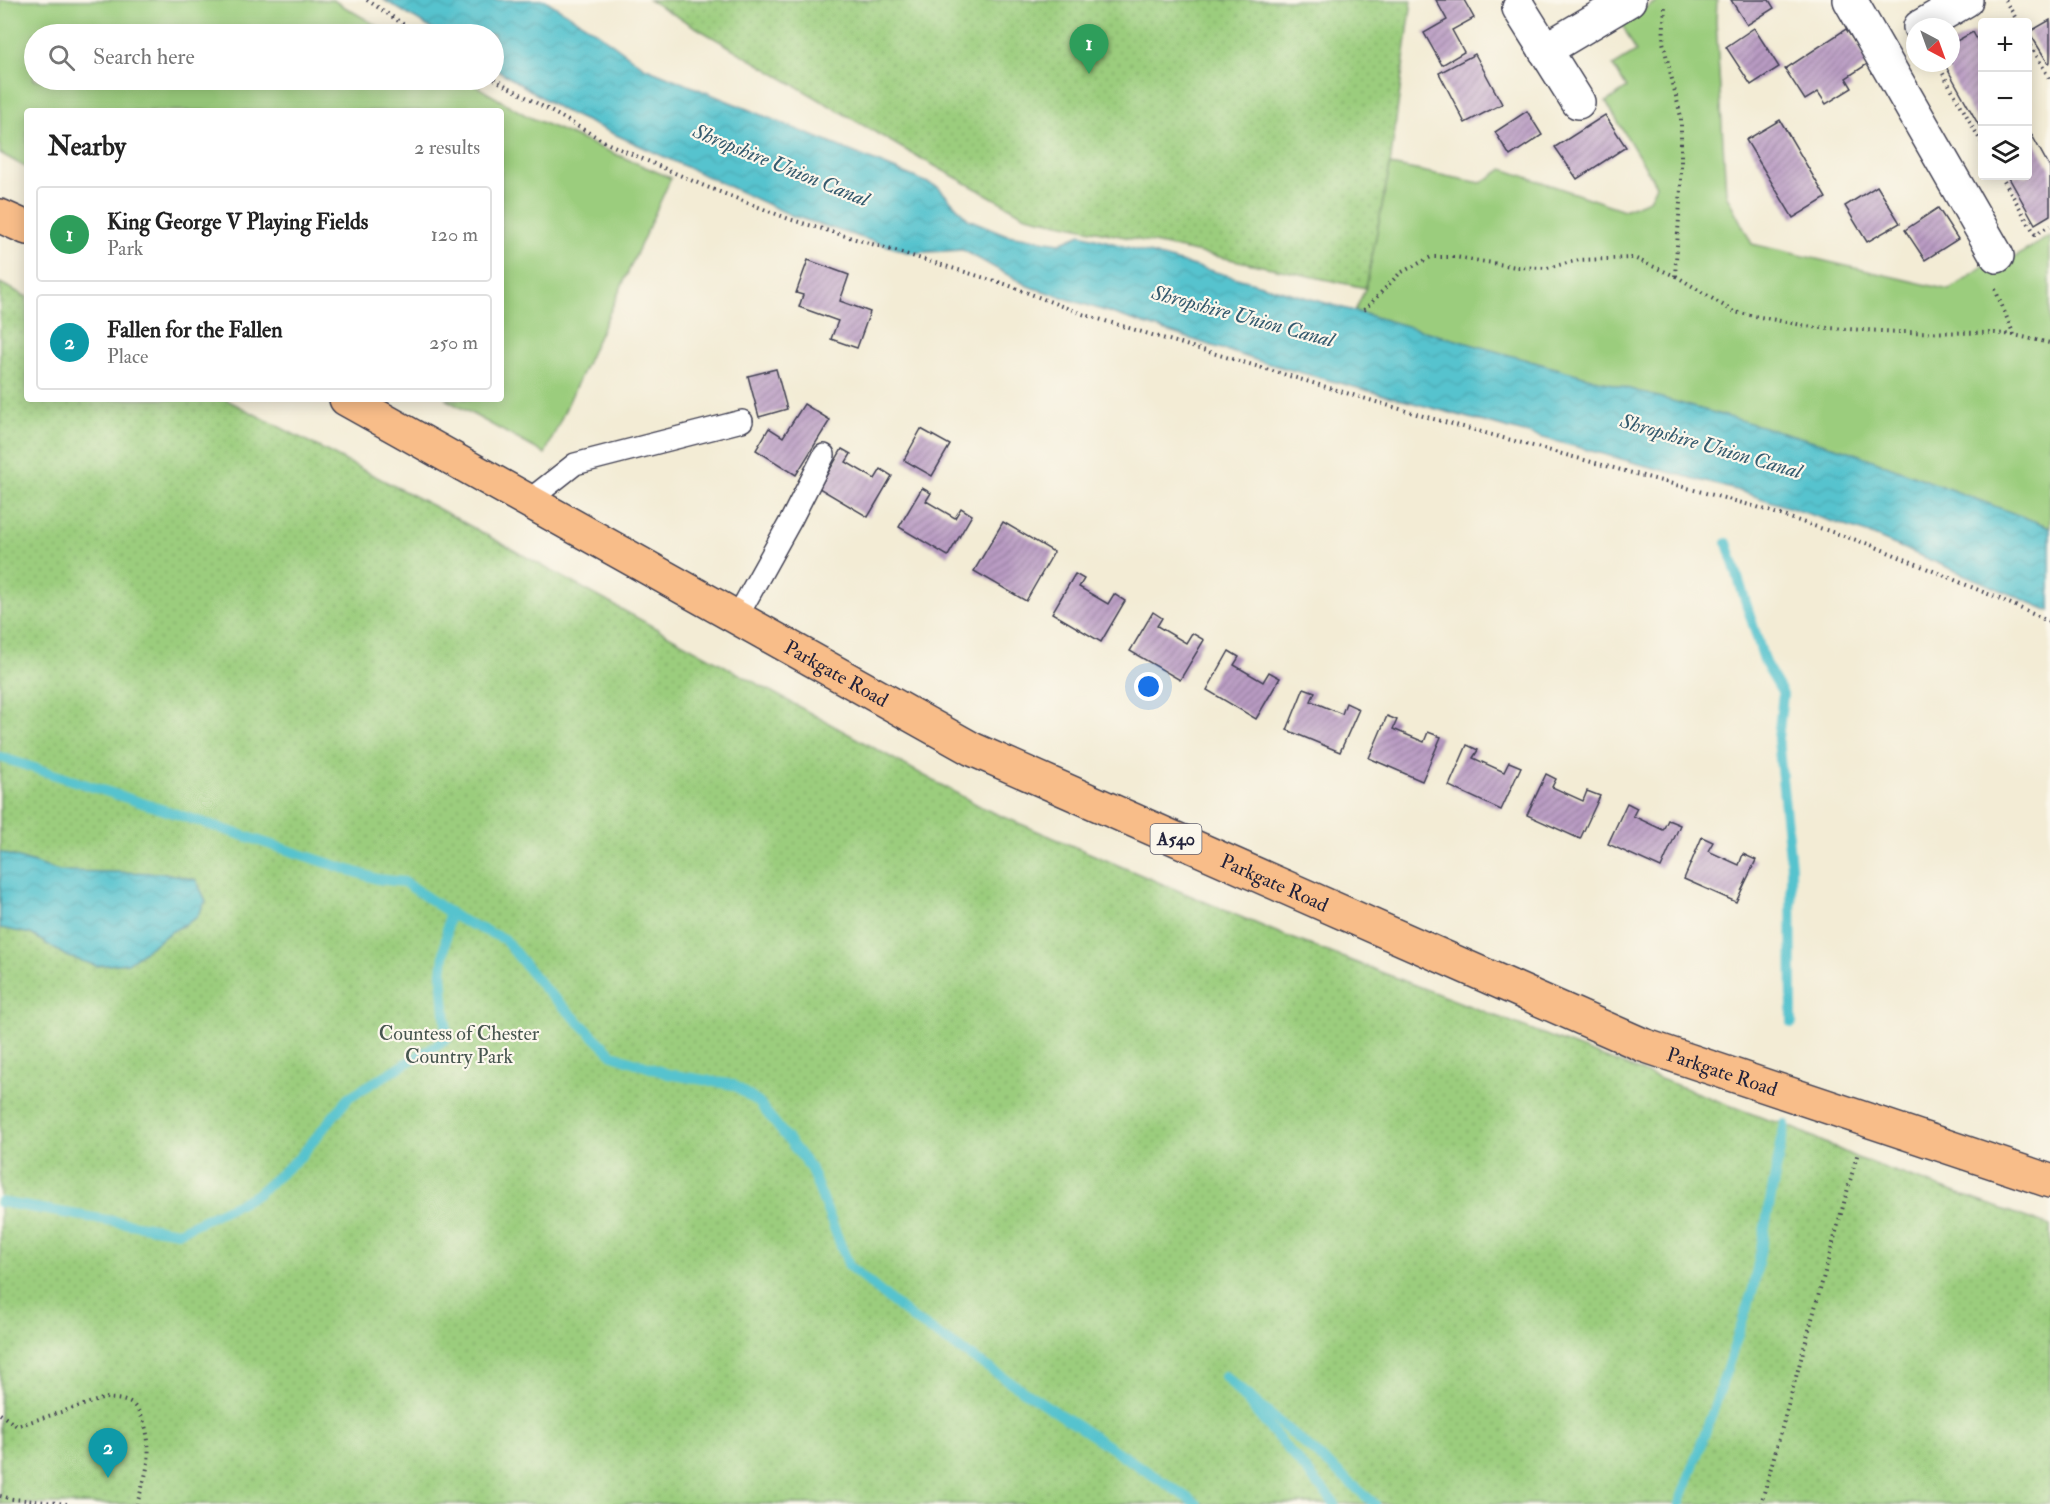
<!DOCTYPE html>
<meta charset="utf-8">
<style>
:root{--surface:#fff;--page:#f6f6f6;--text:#222;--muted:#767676;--line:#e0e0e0;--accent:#d1495b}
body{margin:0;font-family:"IM FELL Double Pica",serif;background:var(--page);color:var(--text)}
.controls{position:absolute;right:18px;top:18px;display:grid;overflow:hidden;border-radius:6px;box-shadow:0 3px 15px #0003}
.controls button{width:54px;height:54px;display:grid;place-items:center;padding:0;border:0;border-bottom:2px solid var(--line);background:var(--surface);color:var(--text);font:30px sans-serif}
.compass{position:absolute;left:1906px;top:18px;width:54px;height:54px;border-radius:50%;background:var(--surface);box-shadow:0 3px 15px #0003;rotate:139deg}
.you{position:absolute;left:1149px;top:687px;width:21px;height:21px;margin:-15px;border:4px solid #fff;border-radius:50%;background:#1a73e8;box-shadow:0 0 0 9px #1a73e833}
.badge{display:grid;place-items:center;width:39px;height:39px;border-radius:50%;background:var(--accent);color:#fff;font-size:20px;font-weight:700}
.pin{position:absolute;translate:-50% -50px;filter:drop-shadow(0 2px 3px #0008)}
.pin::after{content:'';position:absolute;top:32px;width:21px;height:18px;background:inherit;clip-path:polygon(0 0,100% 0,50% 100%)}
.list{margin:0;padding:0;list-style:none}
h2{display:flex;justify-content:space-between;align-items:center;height:78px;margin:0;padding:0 24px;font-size:26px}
h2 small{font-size:20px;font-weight:400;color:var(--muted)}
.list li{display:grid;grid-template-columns:39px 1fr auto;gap:18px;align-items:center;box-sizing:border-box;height:96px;margin:0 12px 12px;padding:0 12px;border:2px solid var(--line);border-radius:6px}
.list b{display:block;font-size:22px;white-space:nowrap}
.list p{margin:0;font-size:20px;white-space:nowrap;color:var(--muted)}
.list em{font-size:20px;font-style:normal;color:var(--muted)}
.icon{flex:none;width:33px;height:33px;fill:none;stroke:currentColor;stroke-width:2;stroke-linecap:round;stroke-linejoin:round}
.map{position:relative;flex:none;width:2050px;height:1504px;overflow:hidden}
.search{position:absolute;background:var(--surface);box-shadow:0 3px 15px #0003;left:24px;top:24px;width:480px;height:66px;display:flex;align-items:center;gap:15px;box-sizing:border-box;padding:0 21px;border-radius:33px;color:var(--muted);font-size:22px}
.panel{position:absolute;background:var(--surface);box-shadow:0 3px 15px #0003;left:24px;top:108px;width:480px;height:294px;border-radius:6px}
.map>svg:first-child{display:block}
.grass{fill:#9bcd7d;stroke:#5e785c;stroke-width:1.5}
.park{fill:url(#park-dots);stroke:#5e785c;stroke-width:1.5}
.water{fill:url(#water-waves);stroke:#3c7284;stroke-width:1.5}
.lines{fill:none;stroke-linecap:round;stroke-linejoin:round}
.stream{stroke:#56c3ce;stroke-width:10}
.building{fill:url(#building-hatch)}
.service-casing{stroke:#414052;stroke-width:24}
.minor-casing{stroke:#414052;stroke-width:36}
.primary-casing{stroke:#414052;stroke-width:36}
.path{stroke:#414052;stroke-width:4;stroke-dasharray:1.5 4.5;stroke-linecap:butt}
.service{stroke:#fff;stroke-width:21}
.minor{stroke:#fff;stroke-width:33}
.primary{stroke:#f8bd89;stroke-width:33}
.labels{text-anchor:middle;stroke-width:4.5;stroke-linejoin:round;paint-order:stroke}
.shield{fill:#fbf7ec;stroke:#636270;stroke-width:1.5}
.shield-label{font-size:18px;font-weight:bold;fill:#22223b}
.street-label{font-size:20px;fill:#22223b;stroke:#fbf7ec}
.park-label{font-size:20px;fill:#46554f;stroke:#fbf7ec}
.water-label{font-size:21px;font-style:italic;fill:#345a6e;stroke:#fbf7ec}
</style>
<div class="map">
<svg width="2050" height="1504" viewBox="0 0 2050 1504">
<defs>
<pattern id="park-dots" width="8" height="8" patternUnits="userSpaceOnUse" patternTransform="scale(1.5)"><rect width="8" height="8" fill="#9bcd7d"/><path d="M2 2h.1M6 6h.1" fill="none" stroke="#85b06d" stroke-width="1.8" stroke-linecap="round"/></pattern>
<pattern id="water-waves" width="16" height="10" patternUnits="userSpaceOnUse" patternTransform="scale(1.5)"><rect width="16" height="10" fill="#56c3ce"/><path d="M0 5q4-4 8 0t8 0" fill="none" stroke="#4ba7b2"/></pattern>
<pattern id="building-hatch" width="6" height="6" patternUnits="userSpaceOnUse" patternTransform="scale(1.5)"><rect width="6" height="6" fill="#b99bc3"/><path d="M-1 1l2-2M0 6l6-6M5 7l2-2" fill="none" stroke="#967ea0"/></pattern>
</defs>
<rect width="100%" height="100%" fill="#fbf7ec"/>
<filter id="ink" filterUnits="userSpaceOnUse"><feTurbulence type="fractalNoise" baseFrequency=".0167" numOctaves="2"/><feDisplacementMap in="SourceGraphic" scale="12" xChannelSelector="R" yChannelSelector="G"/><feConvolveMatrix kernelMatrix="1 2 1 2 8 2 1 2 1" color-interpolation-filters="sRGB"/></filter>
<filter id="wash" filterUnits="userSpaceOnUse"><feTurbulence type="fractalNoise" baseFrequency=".008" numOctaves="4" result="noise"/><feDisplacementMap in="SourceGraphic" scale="24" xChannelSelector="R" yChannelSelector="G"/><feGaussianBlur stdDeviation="1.35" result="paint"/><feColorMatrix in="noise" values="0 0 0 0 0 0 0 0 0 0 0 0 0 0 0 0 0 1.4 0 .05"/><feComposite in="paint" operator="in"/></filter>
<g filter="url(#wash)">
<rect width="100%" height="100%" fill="#f3ecd5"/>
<!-- grass -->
<g class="grass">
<path d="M0,0H333L391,34H34V80H466L527,116L671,178L545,454L445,399H501V111H27V168L0,153Z"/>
<path d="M1659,0H1717L1716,21L1726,194L1752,244L1949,290L1985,265L2010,260L2050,236V527L1355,311L1366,287L1390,165L1481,183L1503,169L1624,210L1649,200L1656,185L1606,102L1627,88L1613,66L1636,52L1621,22Z"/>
</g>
<!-- park -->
<g class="park">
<path d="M649,0H1412L1390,165L1366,288L1026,216L902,148Z"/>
<path d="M0,283L27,297V399H225L439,509L985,809L1281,934L1768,1120L1785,1124L1857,1158L2050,1226V1504H0Z"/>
</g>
<!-- water -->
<g class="water">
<path d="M384,0H545L595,31L644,67L938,187L968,219L1007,235L1060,243L1081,234L1849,451L2050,527V611L1867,533L1736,490L1262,362L1028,286L963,250L910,253L793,216L562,110L494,68V34H440Z"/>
<path d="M0,852L59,871L165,873L196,880L206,901L196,918L171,932L128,963L97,966L66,956L31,934L0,928Z"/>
</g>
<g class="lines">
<!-- stream -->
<g class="stream">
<path d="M1727,543L1765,663L1783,694L1778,739L1791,866L1792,1023"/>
<path d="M0,757L377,879L404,882L459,919L504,939L544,988L613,1055L668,1074L734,1085L759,1103L810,1167L849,1266L912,1318L1197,1504"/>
<path d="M0,1202L178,1232L256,1195L300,1157L349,1097L447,1039L442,973L449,912"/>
<path d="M1335,1504L1225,1376L1375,1504"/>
<path d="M1679,1504L1713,1411L1753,1289L1785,1124"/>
</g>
</g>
<g id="blocks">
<!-- building -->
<g class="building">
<path d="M1436,0H1464L1474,18L1452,30L1464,52L1442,65L1424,33L1447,20Z"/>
<path d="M1731,0H1769L1774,8L1747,25Z"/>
<path d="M2050,20V62L2048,63L2029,32Z"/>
<path d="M1754,28L1779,67L1751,85L1726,47Z"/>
<path d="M1846,29L1869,63L1846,78L1852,88L1826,104L1818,92L1805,100L1785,69Z"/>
<path d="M1973,32L1982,49V131L1944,63H1951V44Z"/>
<path d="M1475,54L1502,104L1465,123L1439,73Z"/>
<path d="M1527,111L1542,135L1510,156L1495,132Z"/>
<path d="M1605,115L1626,147L1577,179L1555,147Z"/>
<path d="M1780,120L1826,198L1793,218L1746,140Z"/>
<path d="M2028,128L2050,168V215L2035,224L2008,176H2028Z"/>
<path d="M1877,186L1900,223L1867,242L1845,206Z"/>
<path d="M1938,208L1958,239L1925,260L1905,230Z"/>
<path d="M808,260L849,275L840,301L870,312L857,348L831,339L838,321L799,307L803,295L796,293Z"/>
<path d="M776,369L787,409L759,417L748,376Z"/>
<path d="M804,404L830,420L796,475L756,450L769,428L783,437Z"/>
<path d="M921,429L950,445L932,476L904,460Z"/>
<path d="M842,449L851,454L846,462L875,479L881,469L892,476L868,517L819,488Z"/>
<path d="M922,488L931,493L926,501L955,518L961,508L972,515L948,556L899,527Z"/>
<path d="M1003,522L1054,552L1026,601L974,571Z"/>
<path d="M1075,574L1084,579L1079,587L1108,604L1114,594L1125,601L1101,642L1052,613Z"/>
<path d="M1153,612L1162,618L1157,626L1186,643L1192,633L1204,640L1180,680L1130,651Z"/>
<path d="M1229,651L1239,657L1234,665L1263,682L1269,672L1280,678L1256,719L1207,690Z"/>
<path d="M1304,688L1315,692L1311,701L1342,714L1346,703L1359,709L1340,752L1287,730Z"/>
<path d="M1387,716L1397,720L1393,729L1424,742L1428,732L1441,737L1422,781L1369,758Z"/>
<path d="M1467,745L1478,750L1473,758L1504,772L1509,762L1521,767L1501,810L1449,786Z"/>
<path d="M1546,774L1556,779L1552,787L1583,801L1587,791L1600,796L1580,839L1527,815Z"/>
<path d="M1627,803L1637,808L1633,816L1663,830L1668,820L1680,825L1661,868L1608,844Z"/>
<path d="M1702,837L1713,842L1708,851L1739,865L1743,854L1756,860L1736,902L1684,879Z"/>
</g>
</g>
</g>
<g filter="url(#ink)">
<use href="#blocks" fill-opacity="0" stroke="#414052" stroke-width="1.5"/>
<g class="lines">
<defs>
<g id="service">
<path d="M528,501L575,464L742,421"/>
<path d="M737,617L791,520L824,455"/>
</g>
<g id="minor">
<path d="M1850,0L1997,256"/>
<path d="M1519,8L1578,102"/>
<path d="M1920,27L1966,0"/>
<path d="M1545,50L1629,0"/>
</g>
<g id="primary">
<path d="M0,216L27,228"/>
<path id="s1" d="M346,399L972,749L1643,1045L2050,1181"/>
</g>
</defs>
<!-- service casing -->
<use href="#service" class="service-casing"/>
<!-- minor casing -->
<use href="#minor" class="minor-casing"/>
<!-- primary casing -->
<use href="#primary" class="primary-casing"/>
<!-- path -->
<g class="path">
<path d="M367,0L418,34"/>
<path d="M2005,0L2018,22"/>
<path d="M2028,40L2050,80"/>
<path d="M1937,63L1982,143"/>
<path d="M494,79L609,144L702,185L789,219L1005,284L1082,314L1430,418L1757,507L1871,545L2000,599L2050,622"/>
<path d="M2001,176L2035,234L2050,226"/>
<path d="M1676,276L1734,312L1812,327L1899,332L1995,333L2014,335"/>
<path d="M1995,289L2014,335L2050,343"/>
<path d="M1364,310L1400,273L1431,257H1456L1516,267L1547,268L1579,260L1634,258L1675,276L1681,188V117L1663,42L1665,5"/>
<path d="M0,1414L17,1426L105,1398C114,1399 124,1399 132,1404C147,1416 150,1445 148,1462C146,1476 141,1490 137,1504"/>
<path d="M0,1496L13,1499L68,1504"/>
<path d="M1761,1504L1858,1152"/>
</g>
<!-- service -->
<use href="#service" class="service"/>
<!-- minor -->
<use href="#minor" class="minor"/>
<!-- primary -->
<use href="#primary" class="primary"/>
</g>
</g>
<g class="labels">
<!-- shield labels -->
<rect class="shield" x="1150.5" y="824" width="51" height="30" rx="4.5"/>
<g class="shield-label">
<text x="1176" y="845">A540</text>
</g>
<!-- street labels -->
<g class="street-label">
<text dy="7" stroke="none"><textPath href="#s1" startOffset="562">Parkgate Road</textPath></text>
<text dy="7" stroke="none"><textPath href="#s1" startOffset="1048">Parkgate Road</textPath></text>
<text dy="7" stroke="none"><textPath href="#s1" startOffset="1534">Parkgate Road</textPath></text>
</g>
<!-- park labels -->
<g class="park-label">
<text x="459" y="1040">Countess of Chester<tspan x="459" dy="23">Country Park</tspan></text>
</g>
<!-- water labels -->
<g class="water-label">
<text transform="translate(781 165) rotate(22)" y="7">Shropshire Union Canal</text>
<text transform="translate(1243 316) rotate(15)" y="7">Shropshire Union Canal</text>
<text transform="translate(1711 446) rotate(16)" y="7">Shropshire Union Canal</text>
</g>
</g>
</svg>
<div class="controls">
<button>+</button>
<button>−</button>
<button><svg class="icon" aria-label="layers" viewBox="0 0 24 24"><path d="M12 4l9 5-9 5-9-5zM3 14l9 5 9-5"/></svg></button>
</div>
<svg class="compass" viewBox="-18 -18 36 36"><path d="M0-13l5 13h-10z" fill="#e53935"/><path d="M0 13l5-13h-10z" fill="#767676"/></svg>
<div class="you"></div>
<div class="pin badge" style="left:1089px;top:74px;background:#2e9e5b">1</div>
<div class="pin badge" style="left:108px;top:1478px;background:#0f9aa8">2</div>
<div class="search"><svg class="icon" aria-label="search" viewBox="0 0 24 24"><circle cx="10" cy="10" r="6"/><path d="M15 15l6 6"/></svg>Search here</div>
<section class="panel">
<h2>Nearby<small>2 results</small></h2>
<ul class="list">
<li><span class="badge" style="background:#2e9e5b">1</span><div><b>King George V Playing Fields</b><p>Park</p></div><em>120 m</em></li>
<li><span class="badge" style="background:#0f9aa8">2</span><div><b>Fallen for the Fallen</b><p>Place</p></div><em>250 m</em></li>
</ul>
</section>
</div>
